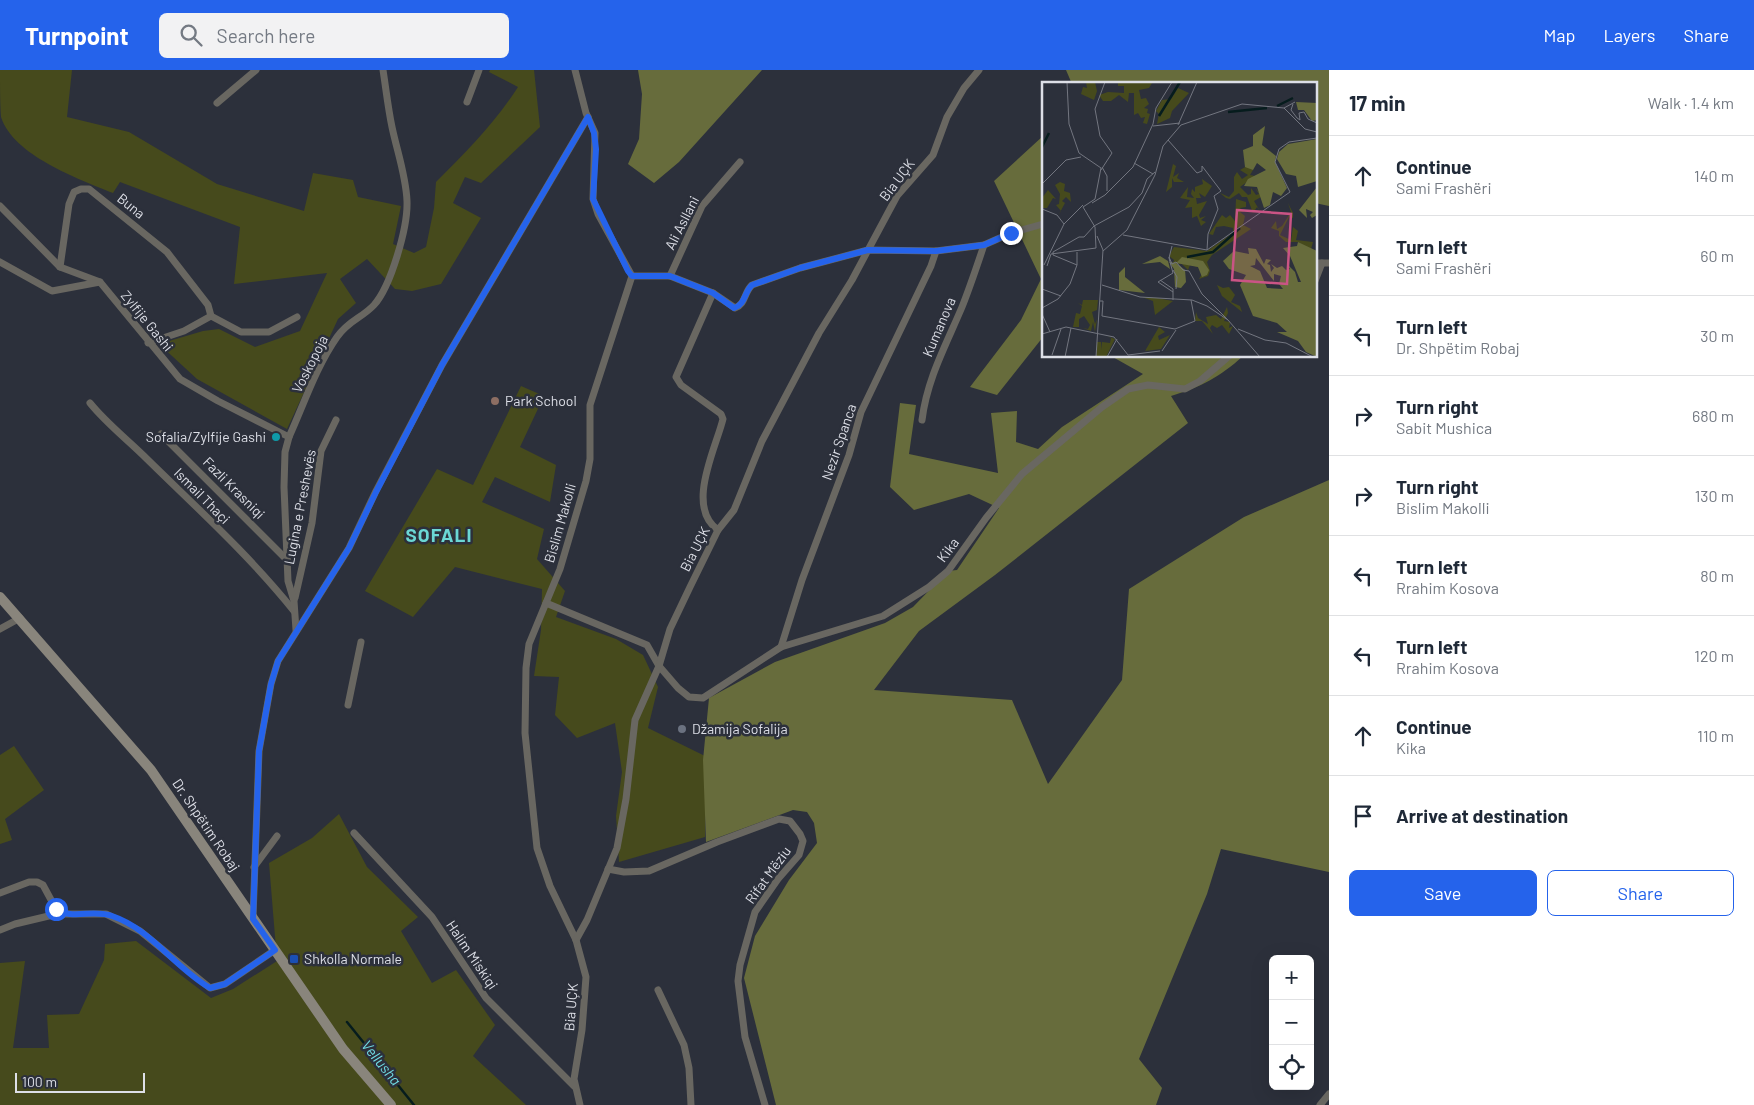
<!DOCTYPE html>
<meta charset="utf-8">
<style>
:root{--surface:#fff;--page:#f2f2f3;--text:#1f2937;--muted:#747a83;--line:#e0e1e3;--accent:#2563eb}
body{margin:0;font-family:Barlow,sans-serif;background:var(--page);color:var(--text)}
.controls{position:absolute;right:15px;bottom:15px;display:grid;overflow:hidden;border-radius:8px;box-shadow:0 5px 20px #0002}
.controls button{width:45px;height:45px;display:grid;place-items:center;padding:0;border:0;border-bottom:1px solid var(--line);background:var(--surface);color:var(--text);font:25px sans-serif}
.scale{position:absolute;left:15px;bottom:12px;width:130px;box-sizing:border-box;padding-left:5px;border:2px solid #dddfe7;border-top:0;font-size:14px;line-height:18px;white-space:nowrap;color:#dddfe7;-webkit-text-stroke:4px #2c303b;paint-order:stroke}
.stop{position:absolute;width:15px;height:15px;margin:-11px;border:4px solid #2563eb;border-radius:50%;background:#fff}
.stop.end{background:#2563eb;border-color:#fff;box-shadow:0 1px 5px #0008}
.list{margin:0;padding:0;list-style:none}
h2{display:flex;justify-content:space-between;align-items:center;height:65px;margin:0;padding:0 20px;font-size:21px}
h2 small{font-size:16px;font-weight:400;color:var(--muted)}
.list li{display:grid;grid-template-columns:32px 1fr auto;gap:15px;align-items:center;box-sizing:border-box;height:80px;padding:0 20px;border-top:1px solid var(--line)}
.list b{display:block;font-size:19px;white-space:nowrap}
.list p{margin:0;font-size:16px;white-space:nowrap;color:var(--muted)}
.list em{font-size:16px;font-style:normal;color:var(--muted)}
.actions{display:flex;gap:10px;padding:15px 20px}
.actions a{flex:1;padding:11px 0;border:1px solid var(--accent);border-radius:8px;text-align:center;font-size:18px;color:var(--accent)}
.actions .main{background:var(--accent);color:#fff}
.icon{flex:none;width:28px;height:28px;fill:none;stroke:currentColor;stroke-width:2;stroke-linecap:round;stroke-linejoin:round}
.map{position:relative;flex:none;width:1329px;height:1035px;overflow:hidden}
header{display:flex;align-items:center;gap:30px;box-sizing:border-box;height:70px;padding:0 25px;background:var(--accent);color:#fff}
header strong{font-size:24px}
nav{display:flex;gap:28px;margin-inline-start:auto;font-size:18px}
.search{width:350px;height:45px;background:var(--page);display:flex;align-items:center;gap:12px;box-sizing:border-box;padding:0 18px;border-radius:8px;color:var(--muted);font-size:19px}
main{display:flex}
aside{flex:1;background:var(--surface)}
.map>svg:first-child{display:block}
.green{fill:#464a1c}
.forest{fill:#676c3c}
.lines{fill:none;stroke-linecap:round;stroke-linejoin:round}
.stream{stroke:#061c1d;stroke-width:2.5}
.street{stroke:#696761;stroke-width:7}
.secondary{stroke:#89857c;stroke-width:10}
.route{stroke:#2563eb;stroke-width:6}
.education-dot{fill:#8d6e63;stroke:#2c303b;stroke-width:2}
.culture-dot{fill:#0f9aa8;stroke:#2c303b;stroke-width:2}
.worship-dot{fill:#6b7280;stroke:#2c303b;stroke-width:2}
.transit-dot{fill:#1a4fb4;stroke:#2c303b;stroke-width:2}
.labels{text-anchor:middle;stroke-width:5;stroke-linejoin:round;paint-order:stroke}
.street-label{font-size:14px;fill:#dddfe7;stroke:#2c303b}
.poi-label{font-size:14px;fill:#dddfe7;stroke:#2c303b;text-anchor:start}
.water-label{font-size:15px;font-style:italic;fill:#70dbe3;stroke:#2c303b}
.district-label{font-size:19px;font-weight:bold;letter-spacing:1px;fill:#6bd7d4;stroke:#2c303b}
.inset-river{fill:none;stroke:#061c1d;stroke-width:2.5}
.inset-road{fill:none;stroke:#737680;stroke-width:1}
.view{fill:#ca5485;fill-opacity:0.15;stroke:#ca5485;stroke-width:2.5}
.inset-edge{fill:none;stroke:#dddfe7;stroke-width:2.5}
</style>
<header>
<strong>Turnpoint</strong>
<div class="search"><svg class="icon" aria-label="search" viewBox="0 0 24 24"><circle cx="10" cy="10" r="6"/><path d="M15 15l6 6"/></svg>Search here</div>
<nav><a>Map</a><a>Layers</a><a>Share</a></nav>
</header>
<main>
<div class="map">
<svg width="1329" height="1035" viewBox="0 0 1329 1035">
<rect width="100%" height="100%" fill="#2c303b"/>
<!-- green -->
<g class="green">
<path d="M0,0H72L67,47L129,62L217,114L304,141L313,103L353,110L358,127L401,136L393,174L414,183L426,177L434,138L436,112C467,81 494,54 518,17L489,2L490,0H534L540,57L481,113L465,107L453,133L481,148L441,214L412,221L395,219L367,189L340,209L356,233L338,249L287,359L197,309L159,274L203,261L219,259L255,277L300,261L327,203L234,214L240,157L120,112L113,123C78,109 13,85 1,47C0,33 0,14 0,0Z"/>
<path d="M521,316L544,326L520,377L556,395L550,432L495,407L482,432L544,459L537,489L565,521L556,547L616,569L643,585L658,617L648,658L705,686V767L619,792L616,746L622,702L615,653L577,668L555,645L559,607L534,606L541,560L542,519L455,497L413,547L365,521L437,399L473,415Z"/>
<path d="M14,676L44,720L5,749L12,770L0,774V685Z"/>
<path d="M339,744L367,797L418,847L401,861L432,913L456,900L495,955L473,986L526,1035H0V893L25,891L13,978H49L47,945L79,944L104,890L105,874L136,871L211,928L233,919L277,891L269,793L312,768Z"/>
</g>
<!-- forest -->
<g class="forest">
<path d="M638,0H762L679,92L654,113L628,94L639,69L642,24Z"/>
<path d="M1066,0H1329V136L1315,133V14H1072Z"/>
<path d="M1043,66V267L997,325L970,317L1021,250L1041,209L994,111Z"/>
<path d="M1111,286H1243C1220,307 1201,317 1171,326L1188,353L995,505L919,561L874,620L1012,630L1048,714L1122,610L1129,519L1244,447L1329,410V802L1221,779L1207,824L1139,989L1162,1018L1156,1035H776L744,908L755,866L789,810L817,773L814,753L807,742L793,740L706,772L703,690L709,628L775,592L885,553L913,537L948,501L957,500L999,438L969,424L914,440L890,417L900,333L916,335L909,384L998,403L991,343L1017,341L1016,372L1038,379L1062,357L1143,304Z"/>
</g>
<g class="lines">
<!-- stream -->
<path class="stream" d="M347,952L414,1035"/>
<!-- street -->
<g class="street">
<path d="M575,0L586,43L595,63L593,129L598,144L632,206L590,335V389L586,411L560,499L529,574L526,598L525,663L537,778L550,816L576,870L586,907L582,960L574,1009L580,1035"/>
<path d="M467,32L479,0"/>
<path d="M217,33L256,0"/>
<path d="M0,136L60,197L100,212L180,309L218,331L289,367"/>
<path d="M0,192L52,221L100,212"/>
<path d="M1315,193H1329"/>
<path d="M60,197L69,134L74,122L81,119H89L167,182L208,235L211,246"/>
<path d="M632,206H670L713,223L735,238C746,234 744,222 752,215L800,198L868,180L936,181L984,175L1011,163L1043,154"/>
<path d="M670,206L702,136L740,92"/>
<path d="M1315,211L1322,193"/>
<path d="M713,223L676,307L681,315L721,344L723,349C716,378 685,437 718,460"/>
<path d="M148,273L184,261L211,246L241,262H269L297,247"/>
<path d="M90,333C107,354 128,370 147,389C197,438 250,486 294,541"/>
<path d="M922,350C927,309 946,275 962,237C970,217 977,196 984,175"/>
<path d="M161,364L288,491"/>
<path d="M295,528L312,453L321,381L336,350"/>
<path d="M546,533L647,575L659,596L678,618L689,627L703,628L781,577L883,546L929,517L948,501L986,448L1022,404L1102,337L1128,319L1148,315L1185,319L1200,311L1229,286"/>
<path d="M0,559L20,548"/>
<path d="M296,560L294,531L288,511L284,417L285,382L289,367C304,334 316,297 337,267C349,250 362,248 374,235C391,216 408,157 407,131C406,106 397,81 392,57C388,38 386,19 383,0"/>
<path d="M781,577L802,510L849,385L861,342L931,196L936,181"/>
<path d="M348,635L361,572"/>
<path d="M354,763L432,847L486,928L574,1016"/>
<path d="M254,797L277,766"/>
<path d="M608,799L624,802L649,801L717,772L779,749L790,751L800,764L803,771L799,785L778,809L755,842L740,895L738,911L745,967L765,1035"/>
<path d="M0,823L29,812H37L43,815L56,839L63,844"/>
<path d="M253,847L259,681L271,614L278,591L349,478L376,421L442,295L588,47"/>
<path d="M0,860L15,854L57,844H106L140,861L210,918L225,914L275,880"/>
<path d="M576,870L587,850L617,778L626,729L635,650L659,596L670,559L690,517L718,460L734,440L762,371L819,263L852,210L897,126L933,85L947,47L964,18L979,0"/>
<path d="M658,920L684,975L689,998L691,1035"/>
<path d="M1320,1035L1329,1024"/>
</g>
<!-- secondary -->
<path class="secondary" d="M0,527L151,700L343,979L391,1035"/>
</g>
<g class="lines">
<!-- route -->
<path class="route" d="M56,839C71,850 94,839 112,846C151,859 175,898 210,918L225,914L275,880L253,849L259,681L271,614L278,591L349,478L376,422L442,295L588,47L594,63L596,79L593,129L628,201L632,206H670L713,223L734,238C746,234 744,222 752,215L800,198L868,180L936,181L984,175L1011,163"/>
</g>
<!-- markers -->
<circle class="education-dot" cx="495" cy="331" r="5"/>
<circle class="culture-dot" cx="276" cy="367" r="5"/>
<circle class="worship-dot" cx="682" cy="659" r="5"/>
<rect class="transit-dot" x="289" y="884" width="10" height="10" rx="2.5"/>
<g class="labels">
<!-- street labels -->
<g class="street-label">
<text transform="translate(897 110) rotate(-53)" y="5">Bia UÇK</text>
<text transform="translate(131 136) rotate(39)" y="5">Buna</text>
<text transform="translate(682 153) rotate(-63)" y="5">Ali Asllani</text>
<text transform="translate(147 251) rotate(51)" y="5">Zylfije Gashi</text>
<text transform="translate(939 257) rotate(-67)" y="5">Kumanova</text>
<text transform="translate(310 294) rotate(-63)" y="5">Voskopoja</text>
<text transform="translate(839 372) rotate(-71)" y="5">Nezir Spanca</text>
<text transform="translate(234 418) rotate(45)" y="5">Fazli Krasniqi</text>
<text transform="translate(202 426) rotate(45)" y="5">Ismail Thaçi</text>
<text transform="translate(300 437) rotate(-79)" y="5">Lugina e Preshevës</text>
<text transform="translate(560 453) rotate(-74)" y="5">Bislim Makolli</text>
<text transform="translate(695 479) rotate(-63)" y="5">Bia UÇK</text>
<text transform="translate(948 480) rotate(-53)" y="5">Kika</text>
<text transform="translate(206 755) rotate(56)" y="5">Dr. Shpëtim Robaj</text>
<text transform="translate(768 805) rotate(-54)" y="5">Rifat Mëziu</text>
<text transform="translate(472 885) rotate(56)" y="5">Halim Miskiqi</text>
<text transform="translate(571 937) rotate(-85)" y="5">Bia UÇK</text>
</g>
<!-- poi labels -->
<g class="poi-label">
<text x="505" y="336">Park School</text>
<text x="266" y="372" text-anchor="end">Sofalia/Zylfije Gashi</text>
<text x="692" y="664">Džamija Sofalija</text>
<text x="304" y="894">Shkolla Normale</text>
</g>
<!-- water labels -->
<g class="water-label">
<text transform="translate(381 993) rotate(51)" y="5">Vellusha</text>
</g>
<!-- district labels -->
<g class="district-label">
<text x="439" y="472">SOFALI</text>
</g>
</g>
<!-- overview -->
<g transform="translate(1042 12)">
<rect width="275" height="275" fill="#2c303b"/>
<path d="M44,0H53L55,9L52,18L39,12L41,5L45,6ZM76,0L110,1L107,6L97,8L99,17L104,16L107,22L102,26L106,27L105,31L108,32L105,42L101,41L103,35L99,36L96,31L92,33V11H87L86,20L77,13L69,19H61L57,13L66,10L82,11V4H76ZM136,6L147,11L130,29L128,36L115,42L117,32L114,29L120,18L129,17ZM131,82L134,84L131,95L137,91L135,96L142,100H132L130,96V105L124,110ZM205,84L211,88L208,93L213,94L198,105L206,113L209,112V106L214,113L217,112L213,106L218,111L219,115L212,119L218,129L215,125L211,131L205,115H200L197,111L188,117L184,116L178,111L187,115L192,109V95L195,90L200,97L206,93L198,88ZM160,97L170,104L163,115L157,111L159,116H154L155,122L165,119L157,133L158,136L164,134L159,138L164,140L159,144L155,134L150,136V125L143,126L148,118L138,116L146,105L145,115L152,116L149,112L150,107L153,110V105L161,102ZM18,100L23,102L22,109L28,111L29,120L24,115L20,119L23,121L16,134L19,129L14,123L17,122L18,112L13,103ZM6,108L14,117L11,116L5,126H0V116ZM194,117L204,120V125L198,126L202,130H198L203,134L201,143L209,147L170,173L165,180L168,189L166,194L157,197L160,192L156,185L148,183L146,188L140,182L131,181L132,178L127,174L132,165L165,169L191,151V146L182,144L174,145L171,153L167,152L180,133L184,136L188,133L193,139ZM246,121L251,131V136L247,135L238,153L249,158L251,145L256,149L254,158L271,160L269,167L256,160H244L237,154V149L229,146L234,139L235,147L240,144L249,130ZM175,203L181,206L187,205L193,213L189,220L198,224L200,230L180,214ZM100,215L115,216L131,219L113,233L111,219ZM41,218H56L55,228L50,230L53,242L55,237L53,250L51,240L49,249L41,246L46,247L48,243L42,234L37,237V245H31L34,231L38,232L40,224L36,221L40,223ZM185,225L186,231L182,239L188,240L187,246L191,244L187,252L180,243L175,246L170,243L168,246L171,252L160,239H153L154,230L156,236L166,242L164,235L174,233L179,237ZM117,245L123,250L116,254L117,258L128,253L119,267L103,269ZM65,254L73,257L64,275H54L55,260H59V268L60,260L68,261L69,256Z" fill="#464a1c"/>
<path d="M254,20L275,21V38L270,39L262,28H256ZM223,44L220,63L234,74L233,80L245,106L239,114L231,110L228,123L222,126L215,105L202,104L206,97L224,88L215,81L211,88L203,85L201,68L211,64V53ZM275,57V99L256,105L254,94L244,92L235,77L237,70L246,62ZM275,105V133L270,136L268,133L271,130L264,127L265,136L257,128ZM256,160L275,169V275L264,270L256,259L235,250H245L235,241L211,234L198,203L204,193L187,187L181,179L192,169L207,172L206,166L214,167L222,182L224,177L229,178L225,182L228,183L229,190L232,186L229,182L235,186L240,184L244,188L248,187L245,182L253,190L256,200H259L248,174L241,166L255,164ZM214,176L232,199V192L239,194L237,202L241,207L225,206L218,189L208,184L213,183ZM118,174L126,179L128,187L118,180L100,182ZM140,175L161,179L167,188L165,193L160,195L156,185L134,181L143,188L144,200L139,206L133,205L132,187L127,180L134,181ZM83,185V195L103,211L77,208V191Z" fill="#676c3c" fill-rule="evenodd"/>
<path class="inset-river" d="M235,24L251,16M186,30L225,26M117,34L138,0M0,65L7,51M145,175L171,170L198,146"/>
<path class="inset-road" d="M251,22L249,28L255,36L258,38L257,31L262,30L266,37L275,41M242,26L263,47L275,50M136,43L155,0M111,44L138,41M126,58L155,91L160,89V84M92,81L111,92M160,84L179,109L172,114L176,127L166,152L165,168M60,85L65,94V109M59,88L70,71L58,54L53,27L63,0M0,102L24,78L39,75M50,121L63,113L91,85L111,42L114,26L130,0M0,127L15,133L22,142M81,153L165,168L248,110L233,80L237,67L247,60L275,56M130,164L127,176L131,191L116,200L131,210M61,169L85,148L113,93L121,64L139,43L200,22L242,26L253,20M127,175L130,182L134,180L141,188L147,189L160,212L186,238M2,183L22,142L41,123M35,183L11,173V170L37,155H42L52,144L87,125L100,111L105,97L113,90M5,184L9,172L54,166L53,145L41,125L53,117L59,86L37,71L27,42L25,0M131,188L135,195L134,207M118,198L131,207V218M60,203L98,215L150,218L165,224L186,238L218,275M0,207L19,214M58,219H61L60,234L133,247M0,226L16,217L28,202L35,183V170M0,232L8,250M133,247L153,239L149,218M196,247L223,258L244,261L271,275M0,252L24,245L72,255L86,273L118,269M120,269L134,248M10,273L19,247M23,275L29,246M54,275L61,168L55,154M65,275L75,257"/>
<path class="view" d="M195,128L249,132L245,202L190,198Z"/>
<rect width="275" height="275" class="inset-edge"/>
</g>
</svg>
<div class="controls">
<button>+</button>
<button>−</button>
<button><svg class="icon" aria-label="locate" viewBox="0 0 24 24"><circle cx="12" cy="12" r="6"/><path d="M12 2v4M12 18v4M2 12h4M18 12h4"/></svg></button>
</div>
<div class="scale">100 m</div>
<div class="stop" style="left:56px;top:839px"></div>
<div class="stop end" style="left:1011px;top:163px"></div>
</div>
<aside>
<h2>17 min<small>Walk · 1.4 km</small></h2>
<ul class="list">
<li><svg class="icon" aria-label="ahead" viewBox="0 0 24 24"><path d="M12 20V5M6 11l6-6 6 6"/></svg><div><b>Continue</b><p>Sami Frashëri</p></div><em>140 m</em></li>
<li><svg class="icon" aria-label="left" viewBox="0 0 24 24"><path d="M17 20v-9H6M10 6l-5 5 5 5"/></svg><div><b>Turn left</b><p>Sami Frashëri</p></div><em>60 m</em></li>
<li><svg class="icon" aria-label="left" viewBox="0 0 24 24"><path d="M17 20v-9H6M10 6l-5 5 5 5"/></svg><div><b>Turn left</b><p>Dr. Shpëtim Robaj</p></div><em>30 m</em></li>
<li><svg class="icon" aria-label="right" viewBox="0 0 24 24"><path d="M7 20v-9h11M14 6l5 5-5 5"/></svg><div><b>Turn right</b><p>Sabit Mushica</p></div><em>680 m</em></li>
<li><svg class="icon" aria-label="right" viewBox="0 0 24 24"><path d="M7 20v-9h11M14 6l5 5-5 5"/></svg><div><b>Turn right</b><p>Bislim Makolli</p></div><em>130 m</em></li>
<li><svg class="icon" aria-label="left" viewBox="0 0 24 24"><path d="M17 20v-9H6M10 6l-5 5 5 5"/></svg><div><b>Turn left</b><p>Rrahim Kosova</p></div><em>80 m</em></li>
<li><svg class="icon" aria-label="left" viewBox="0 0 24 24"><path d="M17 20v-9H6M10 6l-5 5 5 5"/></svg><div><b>Turn left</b><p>Rrahim Kosova</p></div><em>120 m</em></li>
<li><svg class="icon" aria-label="ahead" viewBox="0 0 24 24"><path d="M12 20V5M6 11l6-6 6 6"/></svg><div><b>Continue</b><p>Kika</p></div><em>110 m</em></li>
<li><svg class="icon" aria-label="arrive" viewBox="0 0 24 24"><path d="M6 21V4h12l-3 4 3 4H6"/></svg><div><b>Arrive at destination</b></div></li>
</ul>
<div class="actions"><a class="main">Save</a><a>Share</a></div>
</aside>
</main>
